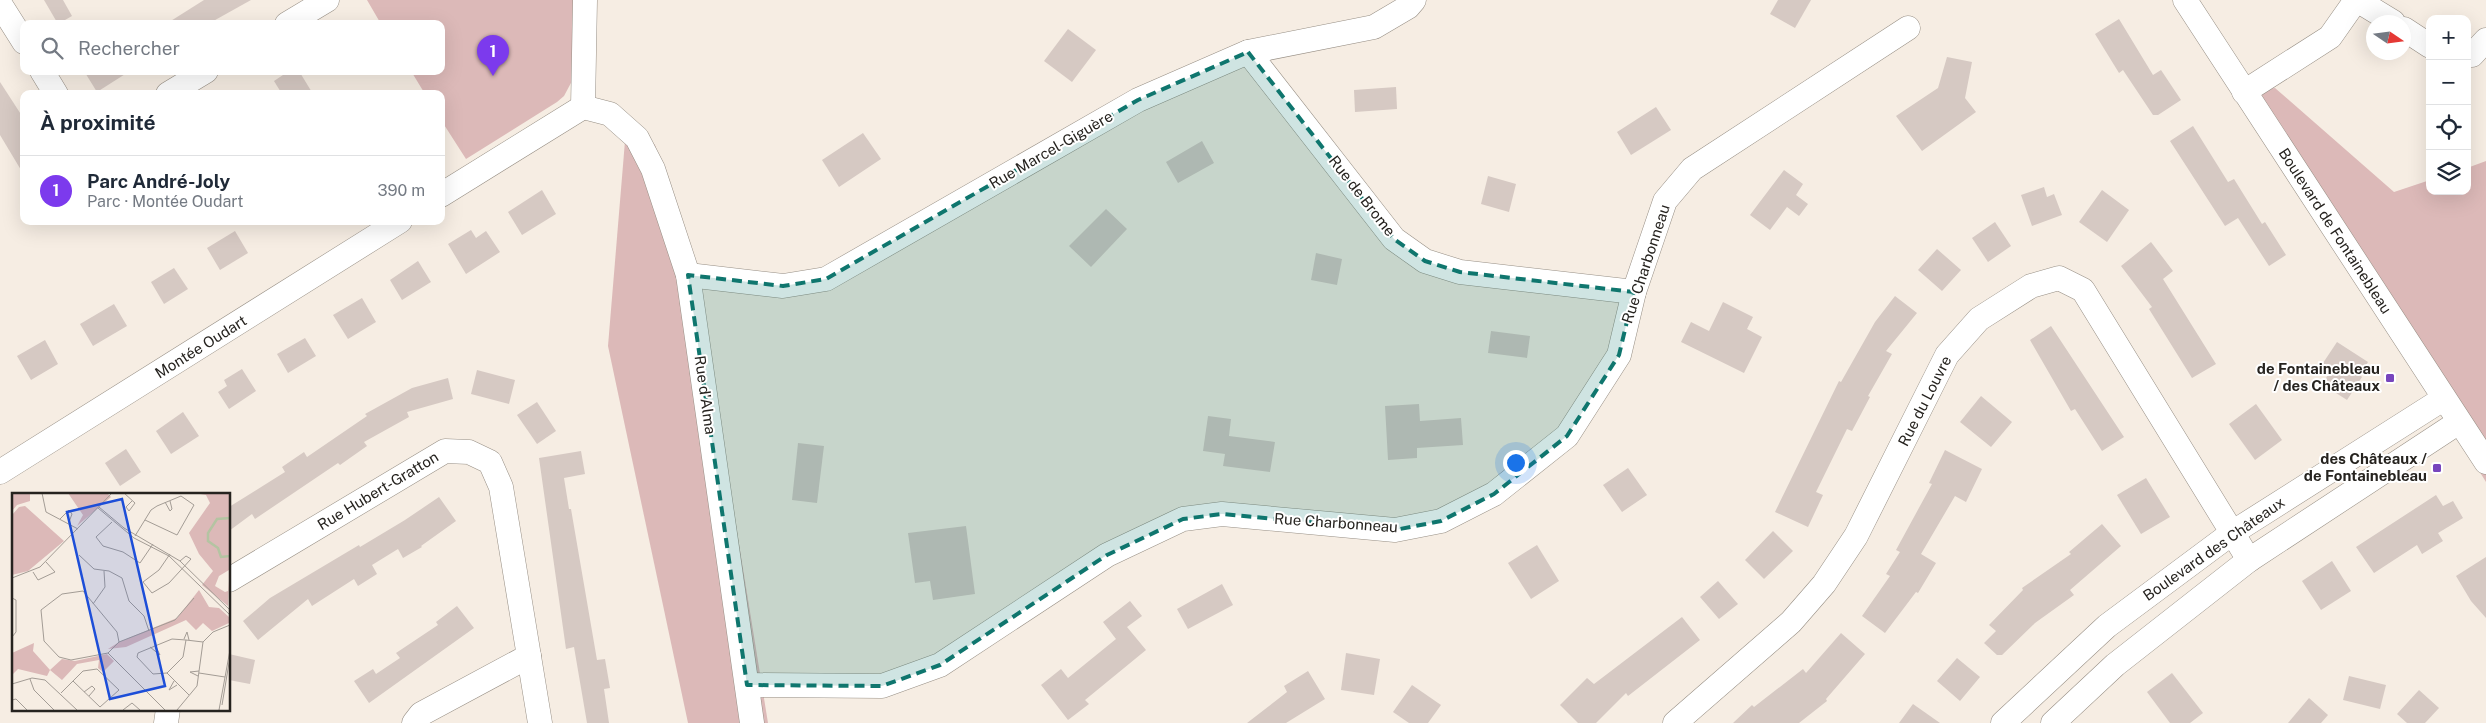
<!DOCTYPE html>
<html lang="fr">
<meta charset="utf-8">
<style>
:root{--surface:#fff;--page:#f2f2f3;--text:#1f2937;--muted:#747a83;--line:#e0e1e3;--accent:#7c3aed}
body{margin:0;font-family:"Public Sans",sans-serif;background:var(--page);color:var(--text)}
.controls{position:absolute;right:15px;top:15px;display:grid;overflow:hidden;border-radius:10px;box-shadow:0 5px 20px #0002}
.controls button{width:45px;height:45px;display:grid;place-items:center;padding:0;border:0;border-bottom:1px solid var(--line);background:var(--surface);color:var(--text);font:25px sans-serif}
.compass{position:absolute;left:2366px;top:15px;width:45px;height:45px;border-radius:50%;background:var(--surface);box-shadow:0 5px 20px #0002;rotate:103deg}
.you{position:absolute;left:1515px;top:462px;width:18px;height:18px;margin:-12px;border:4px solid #fff;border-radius:50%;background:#1a73e8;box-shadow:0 0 0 8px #1a73e833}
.badge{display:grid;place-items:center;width:32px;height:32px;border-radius:50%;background:var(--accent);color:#fff;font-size:16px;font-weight:700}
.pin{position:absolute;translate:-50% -41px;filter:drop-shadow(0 1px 2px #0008)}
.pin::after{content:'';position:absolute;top:26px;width:18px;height:15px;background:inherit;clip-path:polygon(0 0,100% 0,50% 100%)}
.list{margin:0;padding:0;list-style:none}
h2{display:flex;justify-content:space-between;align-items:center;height:65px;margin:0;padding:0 20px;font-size:21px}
h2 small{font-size:16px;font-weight:400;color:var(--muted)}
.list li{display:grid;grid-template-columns:32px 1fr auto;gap:15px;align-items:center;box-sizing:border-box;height:70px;padding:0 20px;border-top:1px solid var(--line)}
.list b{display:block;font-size:19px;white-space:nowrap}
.list p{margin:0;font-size:16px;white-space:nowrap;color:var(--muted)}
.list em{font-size:16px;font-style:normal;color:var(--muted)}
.icon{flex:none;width:28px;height:28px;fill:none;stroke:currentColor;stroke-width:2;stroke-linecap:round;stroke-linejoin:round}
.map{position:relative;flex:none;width:2486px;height:723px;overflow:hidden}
.search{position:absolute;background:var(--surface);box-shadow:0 5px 20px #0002;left:20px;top:20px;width:425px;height:55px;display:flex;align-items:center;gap:12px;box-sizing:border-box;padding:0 18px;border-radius:10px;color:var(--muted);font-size:19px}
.panel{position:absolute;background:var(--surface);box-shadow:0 5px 20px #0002;left:20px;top:90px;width:425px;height:135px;border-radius:10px}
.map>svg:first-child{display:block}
.green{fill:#dcb9b8}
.building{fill:#d6c9c3}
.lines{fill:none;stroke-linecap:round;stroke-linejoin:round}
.minor-casing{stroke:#978f85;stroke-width:25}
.minor{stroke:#fff;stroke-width:24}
.marked{fill:#0f766e;fill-opacity:0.2;stroke:#0f766e;stroke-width:4;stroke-dasharray:10 6;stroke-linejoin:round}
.poi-dot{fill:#7745bd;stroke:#fff;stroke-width:2}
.labels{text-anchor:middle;stroke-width:4;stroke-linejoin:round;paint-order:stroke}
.street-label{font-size:15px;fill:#26231f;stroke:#fff}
.poi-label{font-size:15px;font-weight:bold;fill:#26231f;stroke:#fff;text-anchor:end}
.inset-river{fill:none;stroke:#b4c4a2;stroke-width:2.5}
.inset-road{fill:none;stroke:#a39c95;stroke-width:1}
.view{fill:#1d4ed8;fill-opacity:0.15;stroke:#1d4ed8;stroke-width:2.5}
.inset-edge{fill:none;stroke:#26231f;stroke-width:2.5}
</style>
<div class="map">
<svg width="2486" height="723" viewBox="0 0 2486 723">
<rect width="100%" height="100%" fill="#f6ede3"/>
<!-- green -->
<g class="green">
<path d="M367,0H574L572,81L564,96L557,102L466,159L441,120V94H425L411,71H441V24H381Z"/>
<path d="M2275,88L2394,192L2430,180V191H2467V168L2486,161V482L2244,92Z"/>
<path d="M627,117L655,145L695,272L768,723H688L608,346Z"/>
</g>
<!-- building -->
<g class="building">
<path d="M44,0H63L72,16L58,24Z"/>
<path d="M204,0H251L208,24H166Z"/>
<path d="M1778,0H1811L1795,28L1770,14Z"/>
<path d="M2119,19L2153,75L2161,70L2181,100L2158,115H2153L2123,70L2119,73L2095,34Z"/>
<path d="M1068,29L1096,50L1072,82L1044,61Z"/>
<path d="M1947,57L1972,62L1965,98L1976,112L1922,151L1896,116L1938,88Z"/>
<path d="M84,71H130L97,92Z"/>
<path d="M289,71H299L313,94H282L274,81Z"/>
<path d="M0,82L24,119V175L0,135Z"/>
<path d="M1396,87L1397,109L1355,112L1354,90Z"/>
<path d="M1656,107L1671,130L1631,155L1617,132Z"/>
<path d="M2193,126L2228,182L2234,179L2262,224L2265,222L2286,255L2269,266L2238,218L2225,226L2170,141Z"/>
<path d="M863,133L881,159L839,187L822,160Z"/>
<path d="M1202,141L1214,163L1178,183L1166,162Z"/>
<path d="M1784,170L1803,184L1796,195L1808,204L1799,216L1787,207L1770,230L1750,215Z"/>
<path d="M1488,176L1516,184L1509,212L1481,204Z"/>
<path d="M2044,187L2047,197L2054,194L2062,215L2032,226L2021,195Z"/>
<path d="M542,190L556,214L522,235L508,212Z"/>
<path d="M2102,190L2129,210L2107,242L2079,222Z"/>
<path d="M1106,209L1127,229L1091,267L1069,246Z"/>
<path d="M1995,222L2011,246L1988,262L1972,238Z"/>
<path d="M471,230L476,238L486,231L500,252L466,274L448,244Z"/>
<path d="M235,231L248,253L220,270L207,248Z"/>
<path d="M2151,242L2173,271L2163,279L2216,364L2192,378L2149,309L2152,307L2121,266Z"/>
<path d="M1937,249L1961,270L1942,291L1918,270Z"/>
<path d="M1316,253L1342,259L1337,285L1311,280Z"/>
<path d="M418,261L431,282L402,300L390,280Z"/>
<path d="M174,268L188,289L164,304L151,282Z"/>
<path d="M1895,296L1917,313L1886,351L1892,354L1868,396L1870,397L1852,431L1847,429L1816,492L1823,495L1808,527L1775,512L1839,381L1841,382L1875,322Z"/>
<path d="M362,298L376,322L348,339L333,315Z"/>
<path d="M1723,302L1753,317L1747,329L1762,337L1744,373L1681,342L1691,322L1709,331Z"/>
<path d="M114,304L127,326L93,346L80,324Z"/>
<path d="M2051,326L2124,437L2102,451L2075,409L2071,411L2030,340Z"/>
<path d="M1491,331L1530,336L1527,358L1488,353Z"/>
<path d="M305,338L316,356L288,373L277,354Z"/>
<path d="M45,340L58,364L31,380L17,356Z"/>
<path d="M2337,342L2368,362L2360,375L2362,377L2347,400L2322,384L2330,372L2321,366Z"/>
<path d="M242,369L256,391L229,409L218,392L227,386L224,380Z"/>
<path d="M477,370L515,380L509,404L471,394Z"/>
<path d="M448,378L453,399L407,412L409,417L364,442L367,446L340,465L338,463L255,519L252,514L229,531V507L285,472L282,467L304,452L307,457L367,416L365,414L412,388Z"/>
<path d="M1981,396L2012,422L1991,447L1960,422Z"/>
<path d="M537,402L556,431L537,444L517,415Z"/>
<path d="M1419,404L1420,421L1461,418L1463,445L1417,448V458L1388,460L1385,406Z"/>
<path d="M2256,404L2282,440L2255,460L2229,424Z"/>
<path d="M183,412L199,436L171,454L156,431Z"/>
<path d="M1208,416L1231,419L1229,436L1275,442L1270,472L1223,466L1225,454L1203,451Z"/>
<path d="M798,443L824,446L817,503L792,500Z"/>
<path d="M126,449L141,472L120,486L105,463Z"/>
<path d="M1945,450L1982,469L1966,502L1955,496L1921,554L1936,563L1918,593L1916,592L1885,633L1862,616L1890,576L1886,574L1900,552L1896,550L1932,484L1929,483Z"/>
<path d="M581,451L585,474L564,478L569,509H571L597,660L605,659L610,688L604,689L609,723H587L574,647L566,649L539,458Z"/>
<path d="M1628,468L1647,495L1622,512L1603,485Z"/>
<path d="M2146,478L2170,517L2141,534L2117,495Z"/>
<path d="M2436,495L2443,506L2453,501L2463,518L2438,533L2443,541L2422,554L2417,545L2374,573L2356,547Z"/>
<path d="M439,497L456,521L421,546L422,547L403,558L398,549L372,565L377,574L358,586L354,579L312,606L308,599L258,640L243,621L270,598L359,545L360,547L405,520Z"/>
<path d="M2102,524L2121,546L2070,590L2074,595L2035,623L2002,655H1997L1984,643L1996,631L1989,625L2023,590L2022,588L2071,554L2069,552Z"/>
<path d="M966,526L975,594L933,600L930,581L915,583L908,533Z"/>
<path d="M1773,531L1793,551L1764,579L1745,560Z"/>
<path d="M1537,545L1559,581L1531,599L1508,563Z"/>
<path d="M2486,557V618L2471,601L2456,576Z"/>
<path d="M2332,561L2351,591L2321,610L2302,581Z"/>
<path d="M1718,581L1738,604L1719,619L1700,597Z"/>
<path d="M1222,584L1233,605L1188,629L1177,609Z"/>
<path d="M1130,601L1142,616L1127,627L1146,650L1085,700L1089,704L1068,720L1041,685L1061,669L1068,678L1116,639L1103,622Z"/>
<path d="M457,606L474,628L369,703L354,681L373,669L376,674L400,658L396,653L438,625L436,622Z"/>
<path d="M1682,617L1700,640L1628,696L1626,693L1596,723H1578L1560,705L1587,678L1594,684Z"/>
<path d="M1841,633L1865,654L1826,699L1827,701L1799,723H1733L1752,705L1754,707L1803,669L1806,673Z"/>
<path d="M1346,653L1380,659L1374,695L1341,690Z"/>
<path d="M229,654L255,660L250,684L229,680Z"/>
<path d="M1957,658L1980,677L1960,701L1937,681Z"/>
<path d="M1308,671L1325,699L1286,723H1247L1287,692L1284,686Z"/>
<path d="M2172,673L2203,713L2190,723H2170L2147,692Z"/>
<path d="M2349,676L2386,685L2380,709L2343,700Z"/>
<path d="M1412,685L1441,705L1428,723H1409L1393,712Z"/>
<path d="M2419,690L2439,708L2425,723H2407L2397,714Z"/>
<path d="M2309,698L2328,715L2321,723H2288Z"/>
<path d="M1913,704L1940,723H1899Z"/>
</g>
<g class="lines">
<defs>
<g id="minor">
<path d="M2185,0L2486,462"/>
<path d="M2357,0L2393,22"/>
<path d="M0,4L24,42"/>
<path d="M287,24L327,0"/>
<path d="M2404,29L2430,46"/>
<path d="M1248,52L1394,239L1425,261L1460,272L1634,292"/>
<path d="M2467,55H2472L2486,40"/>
<path d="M42,71L56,94"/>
<path d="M2244,92L2330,37L2356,0"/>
<path d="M168,94L206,71"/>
<path d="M583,107L610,114L637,138L653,169L688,275L752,723"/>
<path d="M583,107L585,0"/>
<path d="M441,195L583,107"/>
<path d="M688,275L783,286L826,279L1138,100L1248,52L1374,27L1408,7L1414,0"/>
<path d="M0,472L400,221"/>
<path d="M229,580L445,451L469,452L490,462L501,487L540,723"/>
<path d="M747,685L882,686L940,665L1107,555L1183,519L1222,514L1395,530L1441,521L1494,494L1567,436L1619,355L1634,292L1665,201L1692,169L1908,28"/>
<path d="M166,723L168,709"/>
<path d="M414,723L421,714L529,656"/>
<path d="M1675,723L1791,622L1824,584L1856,536L1947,355L1979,319L2031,286L2059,278L2083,290L2249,560"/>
<path d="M2003,723L2107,626L2232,533L2443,399"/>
<path d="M2053,723L2115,665L2249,560L2459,422"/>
</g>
</defs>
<!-- minor casing -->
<use href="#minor" class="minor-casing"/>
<!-- minor -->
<use href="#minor" class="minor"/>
</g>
<!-- marked area -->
<path class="marked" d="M1248,52L1394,239L1425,261L1460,272L1634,292L1619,355L1567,436L1494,494L1441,521L1395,530L1222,514L1183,519L1107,555L940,665L882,686L747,685L688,275L783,286L826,279L1138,100Z"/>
<!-- markers -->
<g class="poi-dot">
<rect x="2385" y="373" width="10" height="10" rx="2.5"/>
<rect x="2432" y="463" width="10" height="10" rx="2.5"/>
</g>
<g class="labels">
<!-- street labels -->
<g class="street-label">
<text transform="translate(1051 150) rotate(-30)" y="5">Rue Marcel-Giguère</text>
<text transform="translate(1362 196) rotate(52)" y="5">Rue de Brome</text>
<text transform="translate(2335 231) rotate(57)" y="5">Boulevard de Fontainebleau</text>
<text transform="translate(1646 264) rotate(-72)" y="5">Rue Charbonneau</text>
<text transform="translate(201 347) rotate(-32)" y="5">Montée Oudart</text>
<text transform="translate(705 395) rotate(82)" y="5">Rue d'Alma</text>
<text transform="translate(1925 401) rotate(-63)" y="5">Rue du Louvre</text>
<text transform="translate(378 491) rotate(-31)" y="5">Rue Hubert-Gratton</text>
<text transform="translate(1336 523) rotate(4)" y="5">Rue Charbonneau</text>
<text transform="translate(2214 549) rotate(-35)" y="5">Boulevard des Châteaux</text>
</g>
<!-- poi labels -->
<g class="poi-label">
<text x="2380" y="374">de Fontainebleau<tspan x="2380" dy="17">/ des Châteaux</tspan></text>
<text x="2427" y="464">des Châteaux /<tspan x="2427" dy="17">de Fontainebleau</tspan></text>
</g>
</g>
<!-- overview -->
<g transform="translate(12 493)">
<rect width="218" height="218" fill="#f6ede3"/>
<path d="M0,0H18V8L5,12L0,18ZM56,0H95L99,4L65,33L71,22ZM183,0H217V77L207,83L203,93L213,99L216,98L217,88L216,113L190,92L201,78L187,61L177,40L198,10L194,2ZM13,13L52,48L16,78L0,82V22L7,14ZM187,97L197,114L207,115L217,124V130L200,138L191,130L184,137L174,127L114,154L96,156L107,149L165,125ZM22,150L21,158L38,177L50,166L63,168L95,161L102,168L91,179L86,175L87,167L65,171L50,187L38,177L35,183L6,176L0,182V160Z" fill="#dcb9b8"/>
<path class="inset-river" d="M218,25L205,26L196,40V48L206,55L209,64L218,63"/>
<path class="inset-road" d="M30,0L34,19L66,36M112,0L123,10L117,18L114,14L120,8M153,9L158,18L160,16L158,8M87,14L112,35L168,68L218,117M86,15L122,45L157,63L218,122M48,26L57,17L60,21L57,29M100,29L84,44L91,53L111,59L128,70L141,51M123,43L139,17L145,13L169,3L182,12L165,42L133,27M158,61L147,77L131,89L140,100L157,90L179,66L174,63L168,68M67,62L82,76L97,78L110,85L117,108L132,123L137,138M21,79L26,87L43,79L34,69M0,85L28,74L100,0M0,105L4,107V139L0,144M81,111L93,94L92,78M172,146L175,139L177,147M174,147L171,164L155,180L141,181L125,164L126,160L160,146L174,147L191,149M138,154L148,162L143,152M96,160L59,167L47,164L32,148L29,117L50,101L71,98L105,139L107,149M96,160L107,149L163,127L182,105M96,160L153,217M155,180L177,202M187,180L213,184M186,183L178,179L187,178M18,186L22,197L42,217M162,188L157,197L165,192M0,191L20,185L33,187L65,217M72,199L80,193L83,196L77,203M49,200L71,178L85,176L107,197L88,214L61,188M0,207L4,206L15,217M210,212L218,164M111,217L120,210L128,217M165,217L185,193L191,149L201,139L218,132M207,217L218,157"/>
<path class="view" d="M110,6L153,193L98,206L55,19Z"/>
<rect width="218" height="218" class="inset-edge"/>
</g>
</svg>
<div class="controls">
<button>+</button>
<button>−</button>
<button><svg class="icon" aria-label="locate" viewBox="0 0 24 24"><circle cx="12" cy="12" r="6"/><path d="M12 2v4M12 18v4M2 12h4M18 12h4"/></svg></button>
<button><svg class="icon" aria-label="layers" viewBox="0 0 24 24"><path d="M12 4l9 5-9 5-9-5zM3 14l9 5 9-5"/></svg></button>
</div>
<svg class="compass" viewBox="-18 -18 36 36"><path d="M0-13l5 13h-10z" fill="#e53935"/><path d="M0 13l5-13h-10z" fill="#747a83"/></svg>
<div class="you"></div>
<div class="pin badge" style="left:493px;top:76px">1</div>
<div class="search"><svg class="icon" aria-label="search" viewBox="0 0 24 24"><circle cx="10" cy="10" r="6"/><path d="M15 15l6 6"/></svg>Rechercher</div>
<section class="panel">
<h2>À proximité<small></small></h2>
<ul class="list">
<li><span class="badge">1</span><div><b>Parc André-Joly</b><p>Parc · Montée Oudart</p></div><em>390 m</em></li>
</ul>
</section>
</div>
